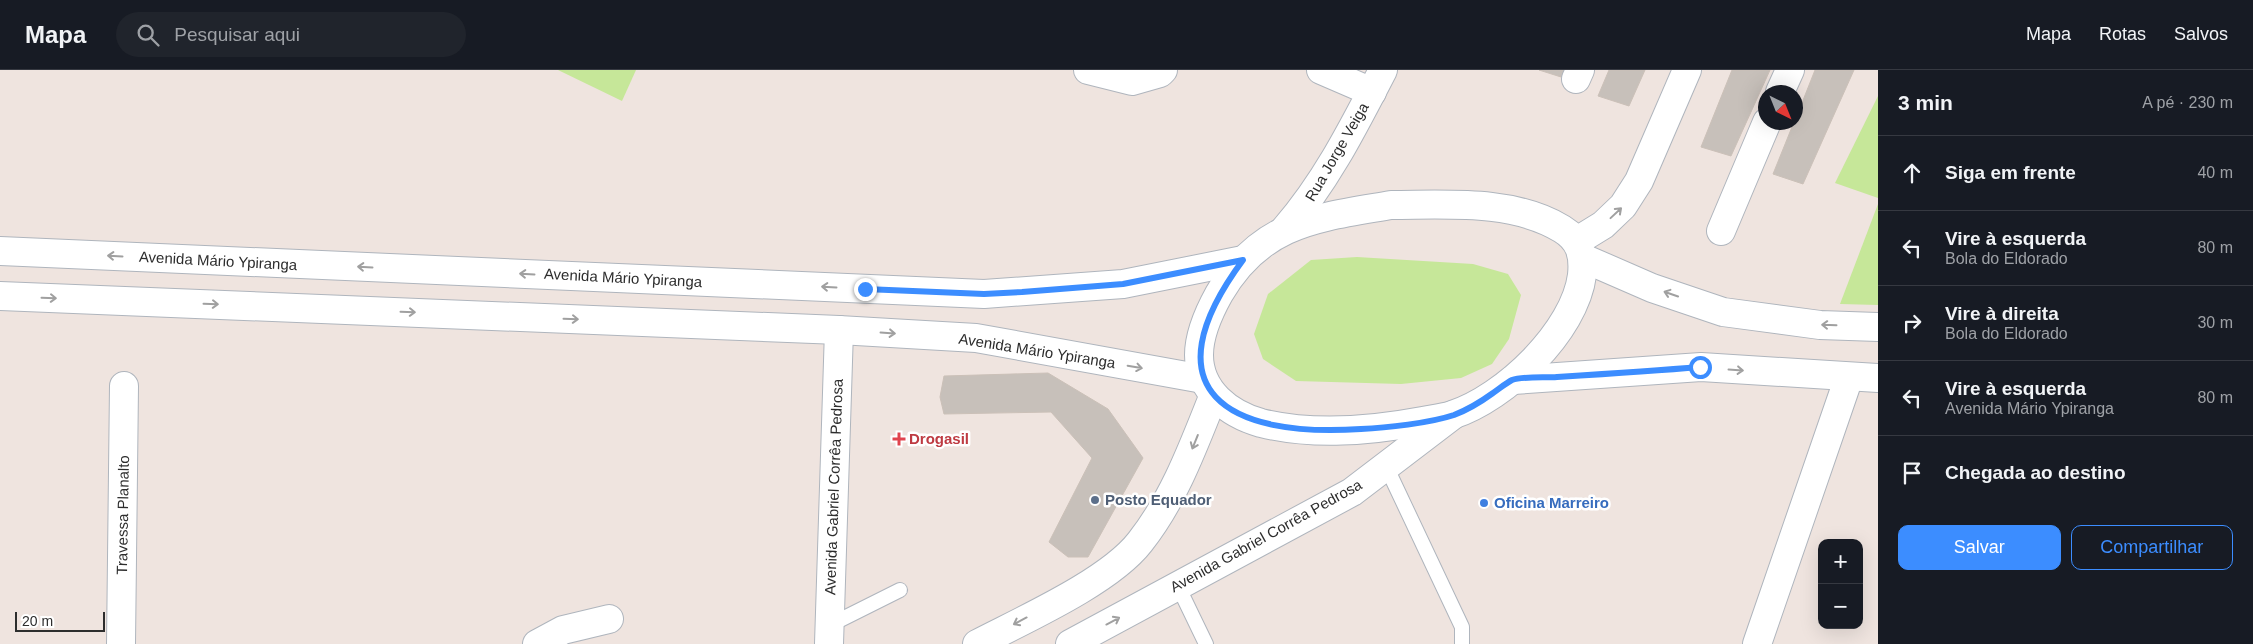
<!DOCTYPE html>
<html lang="pt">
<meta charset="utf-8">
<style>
:root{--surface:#171b24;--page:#20242c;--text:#f1f3f6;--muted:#9ea1a6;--line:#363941;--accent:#3c8dff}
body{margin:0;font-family:Helvetica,sans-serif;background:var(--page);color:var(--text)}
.controls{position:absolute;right:15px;bottom:15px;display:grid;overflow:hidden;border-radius:10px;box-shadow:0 5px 20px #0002}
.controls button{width:45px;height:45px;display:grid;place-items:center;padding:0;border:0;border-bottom:1px solid var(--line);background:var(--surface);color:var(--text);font:25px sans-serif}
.compass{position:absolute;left:1758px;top:15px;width:45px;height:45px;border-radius:50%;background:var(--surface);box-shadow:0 5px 20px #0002;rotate:137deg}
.scale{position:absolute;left:15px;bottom:12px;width:90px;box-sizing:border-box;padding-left:5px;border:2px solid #2d2d2d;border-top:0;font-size:14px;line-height:18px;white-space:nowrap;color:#2d2d2d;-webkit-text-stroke:4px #fff;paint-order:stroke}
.stop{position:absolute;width:15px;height:15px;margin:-11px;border:4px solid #3c8dff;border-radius:50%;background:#fff}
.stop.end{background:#3c8dff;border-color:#fff;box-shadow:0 1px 5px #0008}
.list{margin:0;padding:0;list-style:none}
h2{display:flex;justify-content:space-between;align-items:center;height:65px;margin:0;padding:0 20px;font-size:21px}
h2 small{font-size:16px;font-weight:400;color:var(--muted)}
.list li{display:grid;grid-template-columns:32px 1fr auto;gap:15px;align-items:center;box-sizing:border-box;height:75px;padding:0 20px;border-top:1px solid var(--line)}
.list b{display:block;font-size:19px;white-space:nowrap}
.list p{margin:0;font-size:16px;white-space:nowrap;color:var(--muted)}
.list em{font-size:16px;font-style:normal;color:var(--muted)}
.actions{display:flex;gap:10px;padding:15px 20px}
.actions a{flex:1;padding:11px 0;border:1px solid var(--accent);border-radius:10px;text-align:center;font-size:18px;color:var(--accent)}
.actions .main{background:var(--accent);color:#fff}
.icon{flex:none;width:28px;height:28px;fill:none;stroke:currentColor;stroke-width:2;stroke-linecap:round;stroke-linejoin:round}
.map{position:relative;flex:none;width:1878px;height:574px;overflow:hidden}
header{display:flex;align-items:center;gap:30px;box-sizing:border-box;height:70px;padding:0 25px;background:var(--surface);border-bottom:1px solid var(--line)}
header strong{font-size:24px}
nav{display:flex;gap:28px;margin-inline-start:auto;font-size:18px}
.search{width:350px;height:45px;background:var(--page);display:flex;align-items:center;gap:12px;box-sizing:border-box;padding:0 18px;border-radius:28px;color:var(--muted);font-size:19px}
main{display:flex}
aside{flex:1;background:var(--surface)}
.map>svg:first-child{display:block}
.green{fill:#c6e799}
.building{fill:#c7c0ba;stroke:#cbc0b8}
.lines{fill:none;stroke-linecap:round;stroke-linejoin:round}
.service-casing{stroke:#afb5bd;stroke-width:16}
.minor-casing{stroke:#afb5bd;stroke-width:30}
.tertiary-casing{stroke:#afb5bd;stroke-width:30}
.secondary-casing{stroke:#afb5bd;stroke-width:30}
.service{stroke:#fff;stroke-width:14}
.minor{stroke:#fff;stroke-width:28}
.tertiary{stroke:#fff;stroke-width:28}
.secondary{stroke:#fff;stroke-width:28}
.oneway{stroke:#a0a0a0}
.route{stroke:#3c8dff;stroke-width:6}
.health-dot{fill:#e0444e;stroke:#fff;stroke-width:2}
.service-dot{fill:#5c6f8a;stroke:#fff;stroke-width:2}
.shop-dot{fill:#3f7fe0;stroke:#fff;stroke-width:2}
.labels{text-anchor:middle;stroke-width:5;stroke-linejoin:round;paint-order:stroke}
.street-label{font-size:15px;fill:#2d2d2d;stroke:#fff}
.health-label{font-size:15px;font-weight:bold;fill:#be3a42;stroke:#fff;text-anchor:start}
.service-label{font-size:15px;font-weight:bold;fill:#4e5e75;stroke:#fff;text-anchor:start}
.shop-label{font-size:15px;font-weight:bold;fill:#366cbe;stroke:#fff;text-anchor:start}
</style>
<header>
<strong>Mapa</strong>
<div class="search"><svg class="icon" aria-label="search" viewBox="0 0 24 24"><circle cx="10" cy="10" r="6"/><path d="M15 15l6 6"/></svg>Pesquisar aqui</div>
<nav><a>Mapa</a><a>Rotas</a><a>Salvos</a></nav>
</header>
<main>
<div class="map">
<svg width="1878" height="574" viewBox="0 0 1878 574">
<rect width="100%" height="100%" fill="#efe4df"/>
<!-- green -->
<g class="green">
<path d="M558,0H636L622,31Z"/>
<path d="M1878,26V128L1835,113Z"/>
<path d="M1878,134V235L1840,234Z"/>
<path d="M1357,187L1473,194L1508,204L1521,225L1509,269L1492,294L1461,308L1401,314L1296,311L1263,289L1254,264L1268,224L1311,190Z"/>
</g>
<!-- building -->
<g class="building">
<path d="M1539,0H1565L1561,7Z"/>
<path d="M1609,0H1645L1629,36L1598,26Z"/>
<path d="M1732,0H1770L1731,86L1701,77Z"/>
<path d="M1815,0H1854L1803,114L1773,104L1794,52H1796V48Z"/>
<path d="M1048,303L1108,339L1143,388L1088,487H1068L1049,472L1092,388L1051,342L944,344L940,327L944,306Z"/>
</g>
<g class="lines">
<defs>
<g id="service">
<path d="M1386,396L1462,557V574"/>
<path d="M1178,516L1206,574"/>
<path d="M830,555L900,520"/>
</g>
<g id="minor">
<path d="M1088,0L1132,11L1160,3L1163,0"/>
<path d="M1321,0L1372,22"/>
<path d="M1576,9L1580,0"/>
<path d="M1780,22L1790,0"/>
<path d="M1721,161L1767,52"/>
<path d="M121,574L124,316"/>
<path d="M537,574L563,560L609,549"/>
<path d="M1757,574L1849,307"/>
</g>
<g id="tertiary">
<path d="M1285,159C1326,112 1354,56 1383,0"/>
<path d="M1577,171L1603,155L1623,136L1639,111L1687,0"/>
<path d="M829,574L839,260"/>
<path d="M977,574C1023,550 1109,512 1140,472C1174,429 1193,377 1213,327"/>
<path d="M1070,574L1352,422L1453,345"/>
</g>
<g id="secondary">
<path d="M1391,135C1446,135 1513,129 1562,159C1580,170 1584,185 1582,205C1575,261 1505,328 1452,345C1443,348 1433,349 1423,351C1370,361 1314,366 1261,353C1229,344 1199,321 1199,285C1199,264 1209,242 1219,224C1261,152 1316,148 1391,135Z"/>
<path d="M0,181L984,224L1123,214L1243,190"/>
<path d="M1583,188L1652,218L1723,242L1820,255L1878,257"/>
<path d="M0,226L839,260L976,268L1203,309"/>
<path d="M1513,310L1701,297L1878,308"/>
</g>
</defs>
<!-- service casing -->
<use href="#service" class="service-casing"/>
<!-- minor casing -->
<use href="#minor" class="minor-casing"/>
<!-- tertiary casing -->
<use href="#tertiary" class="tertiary-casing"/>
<!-- secondary casing -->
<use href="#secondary" class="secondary-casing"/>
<!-- service -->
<use href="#service" class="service"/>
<!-- minor -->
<use href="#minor" class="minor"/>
<!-- tertiary -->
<use href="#tertiary" class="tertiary"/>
<!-- secondary -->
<use href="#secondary" class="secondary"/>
</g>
<!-- one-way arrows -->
<defs><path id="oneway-shaft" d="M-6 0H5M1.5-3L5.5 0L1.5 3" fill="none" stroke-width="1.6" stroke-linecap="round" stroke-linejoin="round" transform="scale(1.25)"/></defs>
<g class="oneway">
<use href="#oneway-shaft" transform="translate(1616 143) rotate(-43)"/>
<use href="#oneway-shaft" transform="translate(115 186) rotate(-177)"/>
<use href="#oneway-shaft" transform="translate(365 197) rotate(-177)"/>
<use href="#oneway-shaft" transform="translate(527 204) rotate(-177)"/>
<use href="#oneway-shaft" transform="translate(829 217) rotate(-177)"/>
<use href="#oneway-shaft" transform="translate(1671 224) rotate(-161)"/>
<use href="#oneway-shaft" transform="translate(49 228) rotate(2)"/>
<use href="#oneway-shaft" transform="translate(211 234) rotate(2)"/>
<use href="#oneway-shaft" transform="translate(408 242) rotate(2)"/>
<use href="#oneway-shaft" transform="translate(571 249) rotate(2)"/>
<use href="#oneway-shaft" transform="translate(1829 255) rotate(-178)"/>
<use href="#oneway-shaft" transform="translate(888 263) rotate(4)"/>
<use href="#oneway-shaft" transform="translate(1135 297) rotate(10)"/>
<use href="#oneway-shaft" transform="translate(1736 300) rotate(4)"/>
<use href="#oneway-shaft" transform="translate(1195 372) rotate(112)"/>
<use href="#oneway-shaft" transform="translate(1020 551) rotate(152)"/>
<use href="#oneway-shaft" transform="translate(1113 551) rotate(-28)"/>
</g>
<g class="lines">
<!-- route -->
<path class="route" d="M865,219L984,224L1022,222L1123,214L1243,190C1146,321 1228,368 1361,359C1386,358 1430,353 1454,345C1467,340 1482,331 1493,323C1499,319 1506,313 1512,310C1522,306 1546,308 1557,307C1605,304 1653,301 1700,297"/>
</g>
<!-- markers -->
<path class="health-dot" d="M896.5 361.5h5v5h5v5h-5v5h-5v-5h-5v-5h5z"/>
<circle class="service-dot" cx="1095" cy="430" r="5"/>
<circle class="shop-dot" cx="1484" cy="433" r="5"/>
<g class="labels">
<!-- street labels -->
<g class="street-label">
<text transform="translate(1337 82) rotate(-60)" y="5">Rua Jorge Veiga</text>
<text transform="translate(218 191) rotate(3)" y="5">Avenida Mário Ypiranga</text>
<text transform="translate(623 208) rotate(3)" y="5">Avenida Mário Ypiranga</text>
<text transform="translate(1037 281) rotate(9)" y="5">Avenida Mário Ypiranga</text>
<text transform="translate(834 417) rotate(-88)" y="5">Avenida Gabriel Corrêa Pedrosa</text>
<text transform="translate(123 445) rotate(-89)" y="5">Travessa Planalto</text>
<text transform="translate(1266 466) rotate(-29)" y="5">Avenida Gabriel Corrêa Pedrosa</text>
</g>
<!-- health labels -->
<g class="health-label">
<text x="909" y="374">Drogasil</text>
</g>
<!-- service labels -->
<g class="service-label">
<text x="1105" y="435">Posto Equador</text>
</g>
<!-- shop labels -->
<g class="shop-label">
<text x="1494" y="438">Oficina Marreiro</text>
</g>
</g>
</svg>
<div class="controls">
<button>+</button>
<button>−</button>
</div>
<svg class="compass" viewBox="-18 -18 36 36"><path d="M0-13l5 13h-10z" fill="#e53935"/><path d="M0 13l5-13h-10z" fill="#9ea1a6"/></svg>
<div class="scale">20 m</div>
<div class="stop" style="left:1700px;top:297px"></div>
<div class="stop end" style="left:865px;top:219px"></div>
</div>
<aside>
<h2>3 min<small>A pé · 230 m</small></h2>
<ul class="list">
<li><svg class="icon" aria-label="ahead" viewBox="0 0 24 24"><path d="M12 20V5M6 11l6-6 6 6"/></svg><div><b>Siga em frente</b></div><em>40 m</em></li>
<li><svg class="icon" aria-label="left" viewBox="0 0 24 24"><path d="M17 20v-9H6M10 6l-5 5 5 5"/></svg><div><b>Vire à esquerda</b><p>Bola do Eldorado</p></div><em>80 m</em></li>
<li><svg class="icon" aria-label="right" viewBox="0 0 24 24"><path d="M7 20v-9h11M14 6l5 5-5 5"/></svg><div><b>Vire à direita</b><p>Bola do Eldorado</p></div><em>30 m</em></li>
<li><svg class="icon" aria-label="left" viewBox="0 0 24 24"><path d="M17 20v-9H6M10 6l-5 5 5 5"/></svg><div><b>Vire à esquerda</b><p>Avenida Mário Ypiranga</p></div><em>80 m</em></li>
<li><svg class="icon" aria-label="arrive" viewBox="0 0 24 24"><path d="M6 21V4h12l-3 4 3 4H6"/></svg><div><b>Chegada ao destino</b></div></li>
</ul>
<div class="actions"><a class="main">Salvar</a><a>Compartilhar</a></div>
</aside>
</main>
